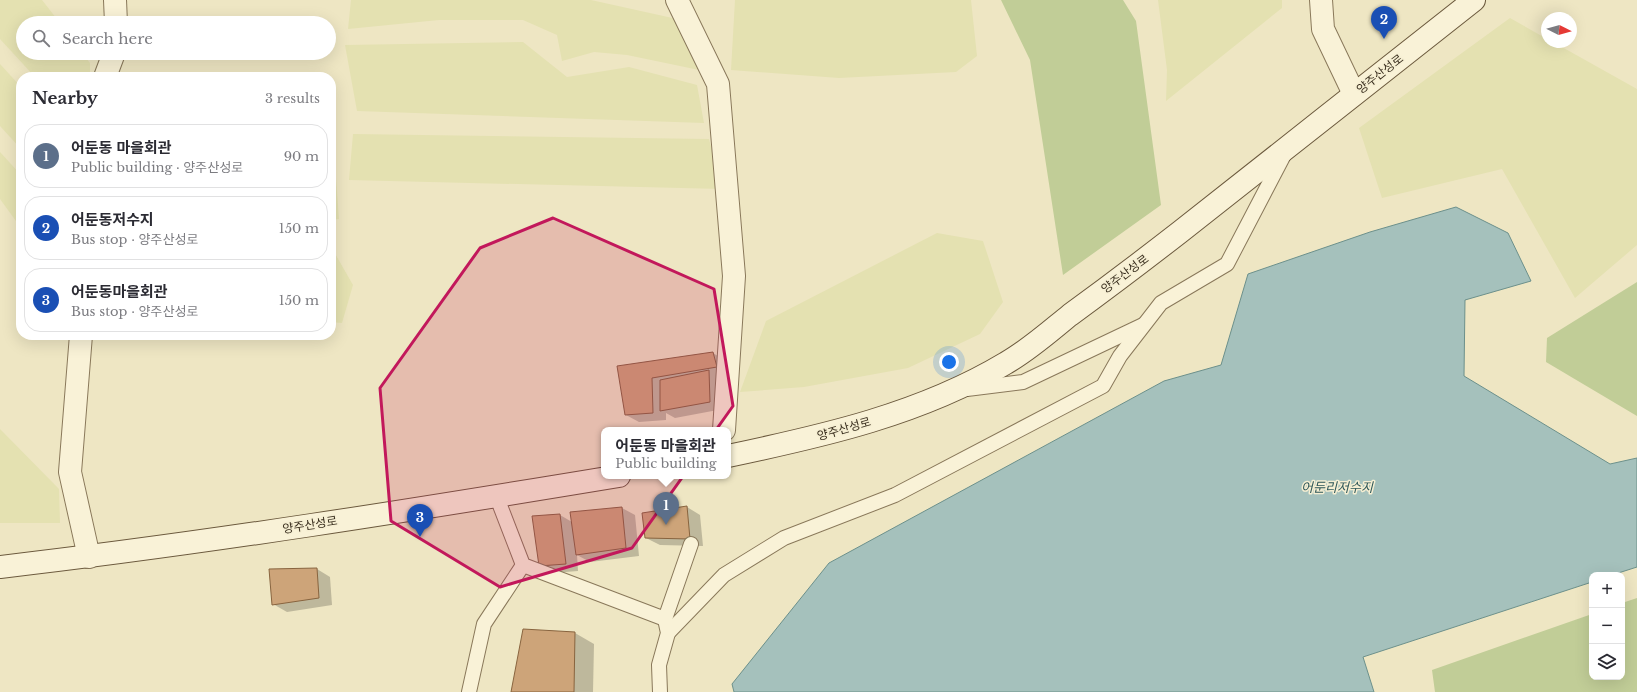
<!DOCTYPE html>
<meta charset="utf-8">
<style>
:root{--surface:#fff;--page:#f7f7f7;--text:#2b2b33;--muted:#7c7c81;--line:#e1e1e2;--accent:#7c3aed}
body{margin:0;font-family:"Libre Baskerville","Noto Sans KR",serif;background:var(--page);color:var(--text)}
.controls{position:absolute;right:12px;bottom:12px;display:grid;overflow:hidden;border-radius:8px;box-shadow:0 4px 16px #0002}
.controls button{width:36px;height:36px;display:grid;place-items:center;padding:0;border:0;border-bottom:1px solid var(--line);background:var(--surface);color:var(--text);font:20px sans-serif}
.compass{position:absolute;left:1541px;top:12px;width:36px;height:36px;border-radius:50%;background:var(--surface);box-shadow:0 4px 16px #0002;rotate:96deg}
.you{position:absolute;left:949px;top:362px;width:14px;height:14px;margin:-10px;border:3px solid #fff;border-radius:50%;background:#1a73e8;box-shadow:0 0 0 6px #1a73e833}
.badge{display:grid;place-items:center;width:26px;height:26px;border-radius:50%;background:var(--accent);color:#fff;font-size:13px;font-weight:700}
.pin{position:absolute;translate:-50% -33px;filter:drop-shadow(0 1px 2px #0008)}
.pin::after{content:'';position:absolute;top:21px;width:14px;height:12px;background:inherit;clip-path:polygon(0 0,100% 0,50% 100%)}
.popup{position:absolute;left:601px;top:427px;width:130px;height:52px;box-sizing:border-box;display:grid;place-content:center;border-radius:8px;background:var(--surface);filter:drop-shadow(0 1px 3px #0005);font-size:13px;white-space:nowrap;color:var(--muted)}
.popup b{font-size:15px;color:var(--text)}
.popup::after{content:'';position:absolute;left:50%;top:100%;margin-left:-8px;border:8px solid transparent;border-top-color:var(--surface)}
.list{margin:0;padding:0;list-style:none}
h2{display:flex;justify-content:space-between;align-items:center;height:52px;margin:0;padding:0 16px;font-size:17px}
h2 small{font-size:13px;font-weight:400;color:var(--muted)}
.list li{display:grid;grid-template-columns:26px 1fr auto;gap:12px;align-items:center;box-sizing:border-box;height:64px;margin:0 8px 8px;padding:0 8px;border:1px solid var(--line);border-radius:16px}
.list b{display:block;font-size:15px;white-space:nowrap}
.list p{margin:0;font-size:13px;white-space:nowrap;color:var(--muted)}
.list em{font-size:13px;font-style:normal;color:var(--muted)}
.icon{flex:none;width:22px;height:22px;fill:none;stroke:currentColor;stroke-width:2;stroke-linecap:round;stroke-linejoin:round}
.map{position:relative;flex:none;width:1637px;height:692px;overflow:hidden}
.search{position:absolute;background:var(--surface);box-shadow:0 4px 16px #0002;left:16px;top:16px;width:320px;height:44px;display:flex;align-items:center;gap:10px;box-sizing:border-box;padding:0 14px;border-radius:22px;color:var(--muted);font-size:15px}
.panel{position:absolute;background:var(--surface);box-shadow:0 4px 16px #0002;left:16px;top:72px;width:320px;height:268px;border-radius:16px}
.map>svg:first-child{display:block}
.farmland{fill:#e4e1b1}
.green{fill:#c1cd97}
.water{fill:#a5c1bc;stroke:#6c908b}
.shadow{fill:#0003}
.building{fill:#cda479;stroke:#88643f}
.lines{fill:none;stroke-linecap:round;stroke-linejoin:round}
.lane-casing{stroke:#89785a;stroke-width:16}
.street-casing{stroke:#89785a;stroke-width:24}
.secondary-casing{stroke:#6b593d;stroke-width:24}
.lane{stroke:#f9f2d7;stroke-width:14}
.street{stroke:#f9f2d7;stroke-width:22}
.secondary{stroke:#f9f2d7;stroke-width:22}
.marked{fill:#c2185b;fill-opacity:0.2;stroke:#c2185b;stroke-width:3;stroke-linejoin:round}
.labels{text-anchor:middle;stroke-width:3;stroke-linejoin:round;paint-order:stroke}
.street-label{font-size:12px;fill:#392e1e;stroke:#f6efd3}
.water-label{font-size:13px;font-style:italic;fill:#2d5759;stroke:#f6efd3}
</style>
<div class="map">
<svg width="1637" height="692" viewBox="0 0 1637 692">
<rect width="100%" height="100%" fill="#eee6c3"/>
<!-- farmland -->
<g class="farmland">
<path d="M0,0H42L60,23H23V53H82L90,63V77H35L0,39Z"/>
<path d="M351,0H591L677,19L704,71L627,55L594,52L562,61L557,35L523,20H439L348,29Z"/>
<path d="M735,0H971L977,56L956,72L839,78L731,70Z"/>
<path d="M1158,0H1282V8L1166,101L1167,70Z"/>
<path d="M1510,18L1547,39V42H1553L1637,89V245L1575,298L1502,169L1382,198L1359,128Z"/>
<path d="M523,42L567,77L629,67L697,85L704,123L357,111L345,45Z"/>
<path d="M0,64L21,87V149L0,126Z"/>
<path d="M353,134L709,139L722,189L349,180Z"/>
<path d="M0,152L21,175V228L0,199Z"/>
<path d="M335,164L339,219L331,220V165Z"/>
<path d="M937,233L983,241L1003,302L980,334L908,368L804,387L740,392L766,321Z"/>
<path d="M331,250H333L353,285L342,323L331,322Z"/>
<path d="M0,429L59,489L60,523H0Z"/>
</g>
<!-- green -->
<g class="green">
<path d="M1001,0H1123L1136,21L1161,205L1063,275L1030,60Z"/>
<path d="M1637,282V416L1546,362L1547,338Z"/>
<path d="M1637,598V692H1435L1432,670L1592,614V677H1622V603Z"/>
</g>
<!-- water -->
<path class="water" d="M1456,207L1508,233L1531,281L1465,300L1464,376L1610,464L1637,458V567L1612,575H1592V582L1363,657L1374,692H734L732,684L829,563L1164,381L1221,365L1248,274L1370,232Z"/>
<!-- shadow -->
<g class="shadow">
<path d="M713,353L726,361L723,409L675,418L666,413V420L639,422L626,415L618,367Z"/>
<path d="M687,507L700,515L703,546L660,545L646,538Z"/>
<path d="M622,508L635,515L639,556L590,562L577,555L578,571L553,573L540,566L533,517L560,515L572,522L571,513Z"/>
<path d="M317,569L330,577L332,605L287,612L273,604Z"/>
<path d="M524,630L575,633L594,644L593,692H512Z"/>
</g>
<!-- building -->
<g class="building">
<path d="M713,352L717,367L652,378L653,413L625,415L617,366Z"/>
<path d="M709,370L710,402L660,411V380Z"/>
<path d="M687,506L690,539L645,538L642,513Z"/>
<path d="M622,507L626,548L576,555L570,512Z"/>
<path d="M560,514L566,564L539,566L532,516Z"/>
<path d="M317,568L319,598L272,605L269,569Z"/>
<path d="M523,629L575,632L574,692H511Z"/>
</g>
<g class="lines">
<defs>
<g id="lane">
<path d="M967,389L1023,382L1143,325"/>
<path d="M496,495L523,565L665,619"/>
<path d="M668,633L724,575L784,538L895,495L1103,386L1120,356L1161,303L1227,264L1285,153"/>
<path d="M469,692L484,624L523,565"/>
<path d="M660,692L659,665L668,633L665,619L691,544"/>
</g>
<g id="street">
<path d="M115,0L116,23"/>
<path d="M677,0L718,84L734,276L724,430"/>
<path d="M1321,0L1323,29L1354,94"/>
<path d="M105,77L114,53"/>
<path d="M81,335L70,472L89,557"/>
</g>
<g id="secondary">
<path d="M728,456C823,436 921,414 1006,363C1029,350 1049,332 1070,315C1107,288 1144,260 1180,232C1278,155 1376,77 1474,0"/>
<path d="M0,567C207,543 413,510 619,476"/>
</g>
</defs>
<!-- lane casing -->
<use href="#lane" class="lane-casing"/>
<!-- street casing -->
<use href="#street" class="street-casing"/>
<!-- secondary casing -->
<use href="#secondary" class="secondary-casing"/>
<!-- lane -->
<use href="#lane" class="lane"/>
<!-- street -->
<use href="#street" class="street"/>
<!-- secondary -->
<use href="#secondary" class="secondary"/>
</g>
<!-- marked area -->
<path class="marked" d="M553,218L714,289L733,406L632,548L500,587L391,521L380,388L480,248Z"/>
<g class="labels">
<!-- street labels -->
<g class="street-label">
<text transform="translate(1380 74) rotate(-38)" y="4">양주산성로</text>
<text transform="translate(1125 274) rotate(-37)" y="4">양주산성로</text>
<text transform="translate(844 429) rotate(-16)" y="4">양주산성로</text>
<text transform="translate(310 525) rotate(-9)" y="4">양주산성로</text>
</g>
<!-- water labels -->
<g class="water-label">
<text x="1337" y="492">어둔리저수지</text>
</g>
</g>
</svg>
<div class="controls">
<button>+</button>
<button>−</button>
<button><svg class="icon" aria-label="layers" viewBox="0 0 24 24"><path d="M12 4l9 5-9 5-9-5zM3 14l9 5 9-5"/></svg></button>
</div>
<svg class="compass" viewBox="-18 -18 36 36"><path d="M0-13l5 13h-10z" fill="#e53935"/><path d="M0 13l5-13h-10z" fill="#7c7c81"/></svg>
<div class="you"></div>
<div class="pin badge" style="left:666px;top:525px;background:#5c6f8a">1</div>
<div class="popup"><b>어둔동 마을회관</b>Public building</div>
<div class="pin badge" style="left:1384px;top:39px;background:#1a4fb4">2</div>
<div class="pin badge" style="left:420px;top:537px;background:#1a4fb4">3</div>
<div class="search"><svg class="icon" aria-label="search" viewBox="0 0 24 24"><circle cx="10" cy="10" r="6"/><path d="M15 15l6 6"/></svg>Search here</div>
<section class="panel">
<h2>Nearby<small>3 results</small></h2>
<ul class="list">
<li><span class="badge" style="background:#5c6f8a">1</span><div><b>어둔동 마을회관</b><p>Public building · 양주산성로</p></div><em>90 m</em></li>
<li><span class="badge" style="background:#1a4fb4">2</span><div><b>어둔동저수지</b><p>Bus stop · 양주산성로</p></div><em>150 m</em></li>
<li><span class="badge" style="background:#1a4fb4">3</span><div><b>어둔동마을회관</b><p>Bus stop · 양주산성로</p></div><em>150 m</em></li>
</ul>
</section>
</div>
